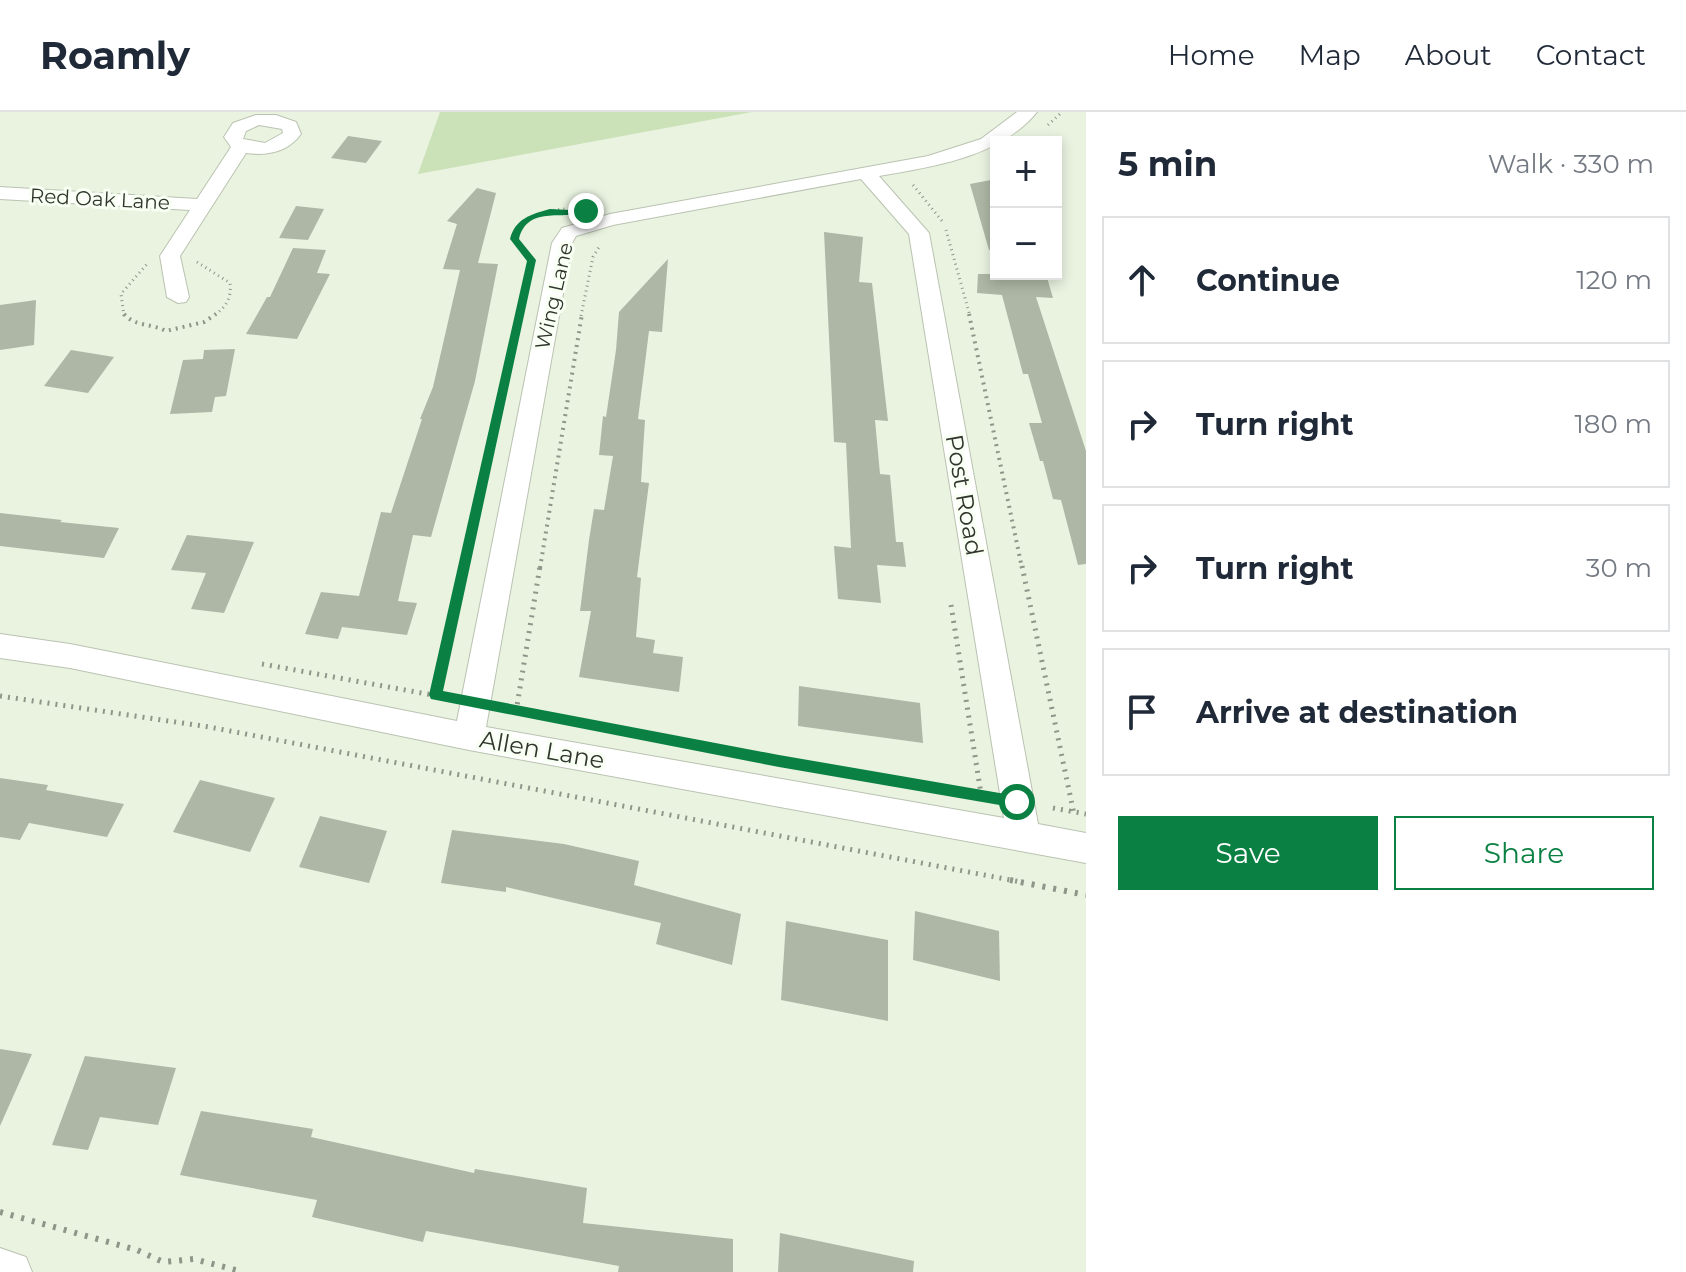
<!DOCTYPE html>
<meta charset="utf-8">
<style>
:root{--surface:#fff;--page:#f6f6f7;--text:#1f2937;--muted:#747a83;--line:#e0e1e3;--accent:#0b8043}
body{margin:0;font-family:Montserrat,sans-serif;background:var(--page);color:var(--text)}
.controls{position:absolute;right:24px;top:24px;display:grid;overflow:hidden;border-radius:0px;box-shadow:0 4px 12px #0003}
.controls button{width:72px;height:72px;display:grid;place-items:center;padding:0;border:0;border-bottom:2px solid var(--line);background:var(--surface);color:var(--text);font:40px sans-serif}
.stop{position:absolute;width:24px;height:24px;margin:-18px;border:6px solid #0b8043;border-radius:50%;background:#fff}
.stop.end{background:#0b8043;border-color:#fff;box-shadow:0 2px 8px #0008}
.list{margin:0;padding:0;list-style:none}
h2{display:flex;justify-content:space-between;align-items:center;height:104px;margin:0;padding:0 32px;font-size:34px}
h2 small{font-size:26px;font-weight:400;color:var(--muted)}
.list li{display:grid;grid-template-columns:52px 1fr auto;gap:24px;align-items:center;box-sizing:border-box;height:128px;margin:0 16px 16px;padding:0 16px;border:2px solid var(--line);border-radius:0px}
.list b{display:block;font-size:30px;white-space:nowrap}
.list em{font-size:26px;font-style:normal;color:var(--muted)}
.actions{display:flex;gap:16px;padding:24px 32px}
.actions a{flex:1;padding:18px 0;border:2px solid var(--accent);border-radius:0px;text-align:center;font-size:28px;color:var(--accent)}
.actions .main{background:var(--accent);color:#fff}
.icon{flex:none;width:44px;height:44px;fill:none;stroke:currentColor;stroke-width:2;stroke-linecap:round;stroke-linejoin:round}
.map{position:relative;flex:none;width:1086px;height:1160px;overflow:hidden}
header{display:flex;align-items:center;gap:48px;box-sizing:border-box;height:112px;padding:0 40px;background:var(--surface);border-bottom:2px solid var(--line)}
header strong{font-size:38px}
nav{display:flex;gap:44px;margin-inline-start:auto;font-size:28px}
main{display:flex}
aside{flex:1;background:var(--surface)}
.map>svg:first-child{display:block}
.green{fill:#cbe1b7}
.building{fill:#aeb7a5}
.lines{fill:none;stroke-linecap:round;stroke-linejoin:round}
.street-casing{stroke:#bac3b1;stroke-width:2}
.path-far3{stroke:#8f9689;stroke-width:3;stroke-dasharray:1 4;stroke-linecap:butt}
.path-far2{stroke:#8f9689;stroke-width:4;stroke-dasharray:2 5;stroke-linecap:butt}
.path-far1{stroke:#8f9689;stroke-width:5;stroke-dasharray:2 6;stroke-linecap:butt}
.path{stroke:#8f9689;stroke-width:6;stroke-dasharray:3 8;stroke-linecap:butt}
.street{fill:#fff;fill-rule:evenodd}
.route{fill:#0b8043}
.labels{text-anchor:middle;stroke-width:6;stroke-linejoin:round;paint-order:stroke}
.far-street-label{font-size:20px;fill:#32352e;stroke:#f8fff3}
.street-label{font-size:24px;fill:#32352e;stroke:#f8fff3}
</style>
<header>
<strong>Roamly</strong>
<nav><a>Home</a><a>Map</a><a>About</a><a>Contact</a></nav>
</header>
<main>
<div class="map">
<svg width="1086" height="1160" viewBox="0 0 1086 1160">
<rect width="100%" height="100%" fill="#e9f3e0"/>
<!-- green -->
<path class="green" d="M440,0H752L418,62Z"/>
<!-- building -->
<g class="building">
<path d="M348,24L382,29L366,51L331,46Z"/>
<path d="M996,67V137L989,138L970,72Z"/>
<path d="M477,76L496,81L478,151L498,152L475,269L431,425L413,423L398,489L417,491L407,523L342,515L338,527L305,522L321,480L359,484L381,400L391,401L422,307H420L433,275L460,158L443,157L457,112L447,109Z"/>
<path d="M296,94L324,97L308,128L279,126Z"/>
<path d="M824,120L863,125L859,170L872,171L888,309L875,308L880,362L890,363L896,430H903L906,455L877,453L881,491L838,487L834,434L851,436L846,331L834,330Z"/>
<path d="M293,136L326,138L317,161L330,162L297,227L246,222L267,185H270Z"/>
<path d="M668,147L662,220L649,219L638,307L645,308L641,370L649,371L637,465L641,466L636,525L655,528L653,541L683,545L679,580L579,565L591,499H580L589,428L594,397L604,398L613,344L599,343L603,304L606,305L616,238L619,200Z"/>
<path d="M978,162H1046L1053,186L1036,185L1086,339V452L1078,453L1061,388L1053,387L1043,349H1040L1029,311H1042L1028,262H1023L1002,183L977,181Z"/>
<path d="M36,188L34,233L0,238V193Z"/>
<path d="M235,237L226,284L215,285L212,300L170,302L183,248L203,247L204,238Z"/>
<path d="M71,238L114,245L88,281L44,274Z"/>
<path d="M0,401L62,408L60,410L119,416L104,446L0,434Z"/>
<path d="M187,423L254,430L224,501L191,497L206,461L171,458Z"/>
<path d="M799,574L920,591L923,631L798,614Z"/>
<path d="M0,666L48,673L46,678L124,692L107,725L29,711L20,728L0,725Z"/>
<path d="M200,668L275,686L250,740L173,720Z"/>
<path d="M320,704L387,719L369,771L299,755Z"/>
<path d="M452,718L564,732L639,749L634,773L741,802L732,853L656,832L661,811L506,775V780L441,771Z"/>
<path d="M915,799L999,819L1000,869L913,848Z"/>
<path d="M786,809L888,828V909L781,888Z"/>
<path d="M0,937L32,942L0,1014Z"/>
<path d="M85,944L176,956L158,1013L100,1005L88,1038L52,1033Z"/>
<path d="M201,999L313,1017L311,1025L474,1061L475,1057L587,1076L583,1111L733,1127V1160H618L619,1154L426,1119L423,1130L312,1105L317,1088L180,1063Z"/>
<path d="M780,1121L914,1149L913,1160H778Z"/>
</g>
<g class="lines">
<defs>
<g id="street">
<path d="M1017,0H1037C1000,45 935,54 879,64L929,121L1038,712L1086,721V751L469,638L70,556L0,546V522L70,532L457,609L552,131L562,116L610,102L928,44L981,27ZM861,67L909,122L1004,706L486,615L572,131L576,124L613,113Z"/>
<path d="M256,3H276L296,10L301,22C288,40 267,44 246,41L180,144L189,185L186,190L178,191L167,185L160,144L190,98L0,87V75L197,87L231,35L224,25L233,11ZM259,13L282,17L283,21L265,31L243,27L246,19Z"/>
<path d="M0,1136L26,1145L32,1160H0Z"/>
</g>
</defs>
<!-- street casing -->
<use href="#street" class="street-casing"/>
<!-- path-far3 -->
<g class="path-far3">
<path d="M1048,13L1062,0"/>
<path d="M913,73L942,109"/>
<path d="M946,118L970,204"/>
<path d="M197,150L230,171C232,187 225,196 213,204"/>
<path d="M531,150L514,127C523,104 542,99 565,97"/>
<path d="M124,204L121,182L147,152"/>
<path d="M581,204L593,145L599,135"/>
</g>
<!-- path-far2 -->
<g class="path-far2">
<path d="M124,202C135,215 151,211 166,219L204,210L216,202"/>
<path d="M969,202L1022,456"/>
<path d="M464,456L515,227"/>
<path d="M540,456L582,202"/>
</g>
<!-- path-far1 -->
<g class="path-far1">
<path d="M1022,454L1074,702"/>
<path d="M951,493L982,688"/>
<path d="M262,552L449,586"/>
<path d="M0,584L209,615L1021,770"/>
<path d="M435,584L464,454"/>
<path d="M502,596L724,638"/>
<path d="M516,600L540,454"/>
<path d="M1053,696L1086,702"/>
</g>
<!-- path -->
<g class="path">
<path d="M1010,768L1086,783"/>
<path d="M0,1100L137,1138L163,1150L194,1147L243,1160"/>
</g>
<!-- street -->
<use href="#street" class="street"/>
</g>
<!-- route -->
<path class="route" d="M550,97L590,99C567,110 528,91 519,127L536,148L443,579L779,643L1017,684L1024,690L1022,694L1017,696L779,655L431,587L429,583L527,149L510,127C515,107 531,102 550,97Z"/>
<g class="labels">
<!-- far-street labels -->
<g class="far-street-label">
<text transform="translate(100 87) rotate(3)" y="7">Red Oak Lane</text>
<text transform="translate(554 184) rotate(-77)" y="7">Wing Lane</text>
</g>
<!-- street labels -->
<g class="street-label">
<text transform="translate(964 383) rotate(80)" y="8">Post Road</text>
<text transform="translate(542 638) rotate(10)" y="8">Allen Lane</text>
</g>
</g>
</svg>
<div class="controls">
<button>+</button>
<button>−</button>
</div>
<div class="stop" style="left:1017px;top:690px"></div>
<div class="stop end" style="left:586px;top:99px"></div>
</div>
<aside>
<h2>5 min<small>Walk · 330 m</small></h2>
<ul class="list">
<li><svg class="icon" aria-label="ahead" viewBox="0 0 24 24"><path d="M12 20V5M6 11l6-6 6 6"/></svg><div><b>Continue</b></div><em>120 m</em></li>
<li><svg class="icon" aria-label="right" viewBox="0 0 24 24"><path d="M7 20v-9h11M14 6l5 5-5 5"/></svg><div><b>Turn right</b></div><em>180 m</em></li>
<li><svg class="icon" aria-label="right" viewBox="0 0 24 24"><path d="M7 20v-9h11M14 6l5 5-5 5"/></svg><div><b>Turn right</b></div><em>30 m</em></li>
<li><svg class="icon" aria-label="arrive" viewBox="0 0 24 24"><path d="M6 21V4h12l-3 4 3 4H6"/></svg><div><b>Arrive at destination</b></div></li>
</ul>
<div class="actions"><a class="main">Save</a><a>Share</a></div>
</aside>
</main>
